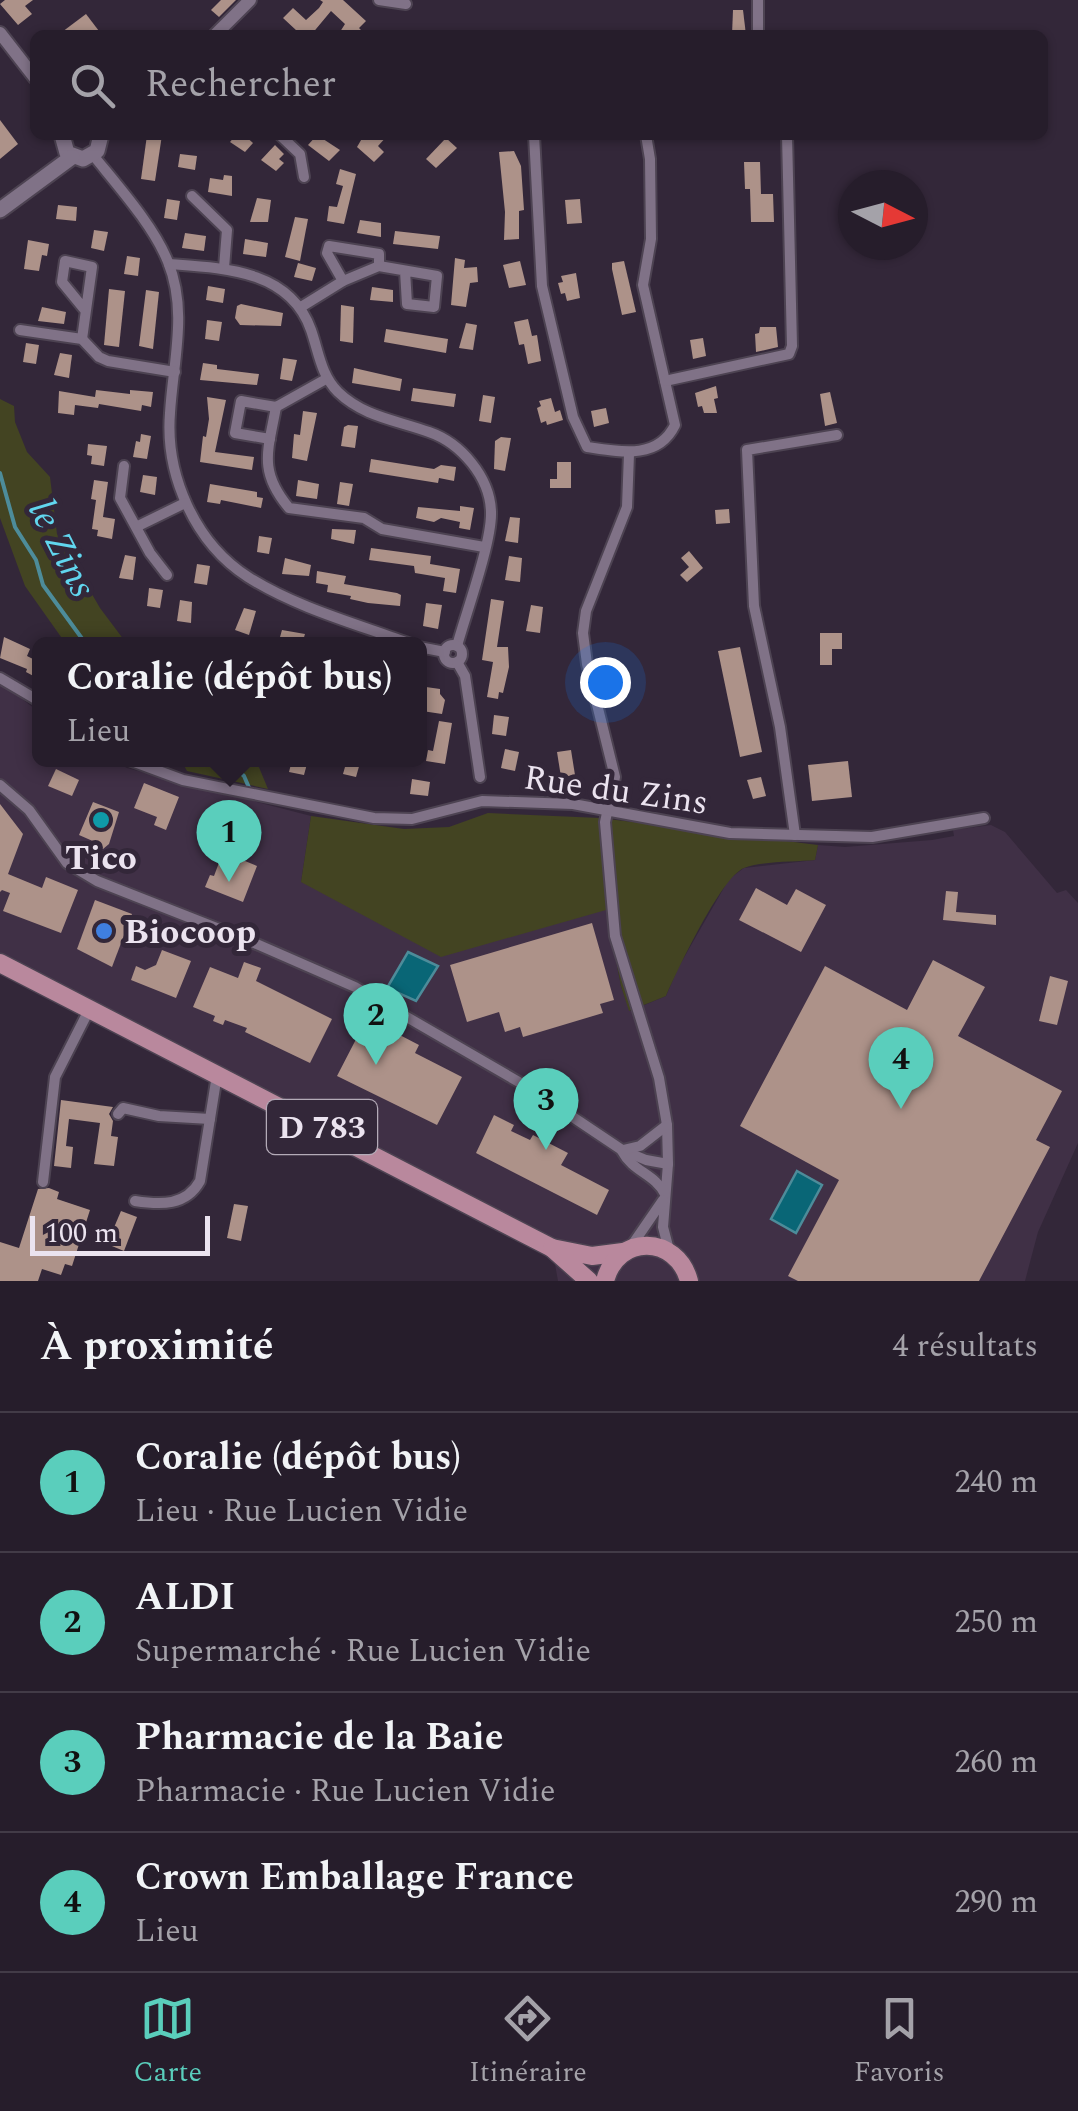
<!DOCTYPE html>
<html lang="fr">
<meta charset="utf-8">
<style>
:root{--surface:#261d2b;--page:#322a37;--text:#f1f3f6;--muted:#a4a2a9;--line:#423b47;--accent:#5acebc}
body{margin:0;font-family:Spectral,serif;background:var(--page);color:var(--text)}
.compass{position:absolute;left:838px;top:170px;width:90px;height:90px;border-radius:50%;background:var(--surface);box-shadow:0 2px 8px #0004;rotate:96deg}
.scale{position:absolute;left:30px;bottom:25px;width:180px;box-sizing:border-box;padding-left:10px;border:5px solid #ebe3ef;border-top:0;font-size:28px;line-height:35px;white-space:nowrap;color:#ebe3ef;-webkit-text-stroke:8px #332739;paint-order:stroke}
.you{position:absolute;left:605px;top:682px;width:35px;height:35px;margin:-25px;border:8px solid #fff;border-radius:50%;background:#1a73e8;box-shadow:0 0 0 15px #1a73e833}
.badge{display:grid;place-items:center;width:65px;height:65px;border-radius:50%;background:var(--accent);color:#111;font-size:32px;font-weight:700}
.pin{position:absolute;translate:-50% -82px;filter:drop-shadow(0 2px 5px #0008)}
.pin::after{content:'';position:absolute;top:52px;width:35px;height:30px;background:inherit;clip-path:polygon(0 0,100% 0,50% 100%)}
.popup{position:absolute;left:32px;top:637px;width:395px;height:130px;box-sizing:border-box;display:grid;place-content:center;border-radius:15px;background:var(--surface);filter:drop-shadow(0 2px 8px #0005);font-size:32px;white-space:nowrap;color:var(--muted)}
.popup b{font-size:38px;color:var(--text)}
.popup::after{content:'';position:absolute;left:50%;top:100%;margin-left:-20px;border:20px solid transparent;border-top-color:var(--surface)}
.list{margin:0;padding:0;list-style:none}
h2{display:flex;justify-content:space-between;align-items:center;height:130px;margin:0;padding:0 40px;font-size:42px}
h2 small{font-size:32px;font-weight:400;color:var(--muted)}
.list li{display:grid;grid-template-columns:65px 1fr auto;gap:30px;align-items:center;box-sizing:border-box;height:140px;padding:0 40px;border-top:2px solid var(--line)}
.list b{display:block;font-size:38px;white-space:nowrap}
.list p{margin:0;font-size:32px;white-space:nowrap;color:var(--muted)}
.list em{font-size:32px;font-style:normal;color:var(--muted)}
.icon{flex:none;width:55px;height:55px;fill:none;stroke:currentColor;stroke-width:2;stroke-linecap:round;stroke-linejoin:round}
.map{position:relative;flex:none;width:1078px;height:1281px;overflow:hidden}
.search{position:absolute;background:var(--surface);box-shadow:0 2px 8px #0004;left:30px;right:30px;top:30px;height:110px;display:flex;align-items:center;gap:25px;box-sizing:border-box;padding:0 35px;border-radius:15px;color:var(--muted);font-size:38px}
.sheet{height:690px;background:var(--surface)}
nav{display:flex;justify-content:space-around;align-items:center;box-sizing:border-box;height:140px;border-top:2px solid var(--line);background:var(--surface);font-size:28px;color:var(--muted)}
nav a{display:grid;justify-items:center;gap:5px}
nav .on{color:var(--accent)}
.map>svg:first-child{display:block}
.built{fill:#403046}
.green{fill:#434422}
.water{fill:#096676;stroke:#4d8c9a;stroke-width:2.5}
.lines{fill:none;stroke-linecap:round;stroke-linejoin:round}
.stream{stroke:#4d8c9a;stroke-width:4}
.building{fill:#ad9289}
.minor-casing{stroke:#4d4352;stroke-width:14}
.tertiary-casing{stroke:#4d4352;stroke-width:16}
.secondary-casing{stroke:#4d4352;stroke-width:19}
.primary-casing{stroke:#4d4352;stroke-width:21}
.minor{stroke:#807287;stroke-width:10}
.tertiary{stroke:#807287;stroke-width:12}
.secondary{stroke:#807287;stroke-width:15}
.primary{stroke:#b9889d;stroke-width:18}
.culture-dot{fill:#0f9aa8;stroke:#332739;stroke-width:4}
.shop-dot{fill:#3f7fe0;stroke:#332739;stroke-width:4}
.labels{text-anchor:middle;stroke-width:10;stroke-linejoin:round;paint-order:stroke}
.shield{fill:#332739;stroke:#b4abb8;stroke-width:2.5}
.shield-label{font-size:32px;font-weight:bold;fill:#ebe3ef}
.street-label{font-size:35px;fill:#ebe3ef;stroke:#332739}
.poi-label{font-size:35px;font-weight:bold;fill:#ebe3ef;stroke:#332739}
.water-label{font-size:38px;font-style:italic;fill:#61d6ef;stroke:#332739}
</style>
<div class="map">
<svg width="1078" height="1281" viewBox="0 0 1078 1281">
<rect width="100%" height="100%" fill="#332739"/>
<!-- built -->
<path class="built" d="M0,682L39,712V760H111L127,768L311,816L301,882L606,909L621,986L630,1011L666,996L678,968L729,879L744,868L815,860L818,845L845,847L932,840L954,836L953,830L991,825L1005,832L1057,893L1066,890L1078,903V1143L1038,1232L1025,1281H558L552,1247L0,963Z"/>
<!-- green -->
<g class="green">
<path d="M0,399L14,406L15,422L27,452L50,477L57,534L100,608L127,644H66L25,586L0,518Z"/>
<path d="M181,760H256L268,789L187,771Z"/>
<path d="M488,813L600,818L818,845L815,860C796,862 761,861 744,868C721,877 677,971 666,996L629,1011L621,986L606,910L441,957L301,882L311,816L404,829L449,827Z"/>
</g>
<!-- water -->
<g class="water">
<path d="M408,952L438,966L416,1001L387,988Z"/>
<path d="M797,1171L822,1185L796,1233L771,1219Z"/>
</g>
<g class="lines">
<!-- stream -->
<g class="stream">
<path d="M0,473L15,527L36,560L43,585L86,644"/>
<path d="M227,760L244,776L250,790"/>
</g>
</g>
<!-- building -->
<g class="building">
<path d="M5,0H33L25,6L32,14L18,25L0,4Z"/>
<path d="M221,0H236L219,17L211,10Z"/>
<path d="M320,0H343L366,21L359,28L366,35H338L345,24L331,11L311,35L297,31L283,18L293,8L306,20L319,8L323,2Z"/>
<path d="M733,10H743L746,35H732Z"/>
<path d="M86,14L102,35H58Z"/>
<path d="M0,120L18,144L0,159Z"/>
<path d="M147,135H162L155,181L141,179Z"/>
<path d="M236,135H244L253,143L245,152L230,142Z"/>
<path d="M317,135L340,150L329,161L308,145Z"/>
<path d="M364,135H388L378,146L384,152L374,162L357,147Z"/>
<path d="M446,138L457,148L436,168L426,159Z"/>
<path d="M275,145L284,154L279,159L284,163L276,171L261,160Z"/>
<path d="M514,151L521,166L524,210L519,211V239L504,240L505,212L499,152Z"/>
<path d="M180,154L197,156L195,170L178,167Z"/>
<path d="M744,162H760L761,194H773L774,222H751L750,189H745Z"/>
<path d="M340,169L356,174L344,224L327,221L329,206L337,207L343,186L336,184Z"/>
<path d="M224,175L232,176V196L208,192L210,178L223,180Z"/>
<path d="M257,198L271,200L268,222H250Z"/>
<path d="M167,199L180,201L177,220L164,218Z"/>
<path d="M580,199L582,223L567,224L565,200Z"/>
<path d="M58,205L77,207L76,221L56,219Z"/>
<path d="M295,217L308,219L300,261L285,257Z"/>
<path d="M360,220L381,223V237L357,233Z"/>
<path d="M94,230L108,232L104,251L91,248Z"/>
<path d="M395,231L440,236L438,249L393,244Z"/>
<path d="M185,233L206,236L204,251L182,248Z"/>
<path d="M245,239L268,243L266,257L243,254Z"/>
<path d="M28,240L49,244L47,256L42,255L39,271L24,269Z"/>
<path d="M127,256L140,258L138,276L124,274Z"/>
<path d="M455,258L465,260L464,268L477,267L478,282L470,283L466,307L451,305Z"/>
<path d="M520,261L526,285L509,288L503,265Z"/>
<path d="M624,261L636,312L622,315L612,269V263Z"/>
<path d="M298,263L316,268L312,281L294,277Z"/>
<path d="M576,273L580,298L567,301L565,293L561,294L558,283L563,282L561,276Z"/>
<path d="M208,286L225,289L223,303L206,300Z"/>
<path d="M372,287L393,290V302L370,300Z"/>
<path d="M109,289L125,291L119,347L104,345Z"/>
<path d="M146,290L159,292L153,349L139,346Z"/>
<path d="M241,304L283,313L281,326L240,325L235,318L237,306Z"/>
<path d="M341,305L354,307L353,343L340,341Z"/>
<path d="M42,307L66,312L64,324L38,321Z"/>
<path d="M528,319L532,336L537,335L541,361L528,364L524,344L519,345L514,322Z"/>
<path d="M207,320L222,322L219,341L205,339Z"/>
<path d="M466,323L477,325L473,350L459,348Z"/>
<path d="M760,327H776L778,347L756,352L755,334L759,333Z"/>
<path d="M386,329L448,339L446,353L384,342Z"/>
<path d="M703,338L706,356L693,359L690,340Z"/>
<path d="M26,343L39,345L36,364L23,362Z"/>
<path d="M60,353L72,355L69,378L54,375Z"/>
<path d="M283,358L297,360L292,381L280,379Z"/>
<path d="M203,363L217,365V369L259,374L257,385L200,380Z"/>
<path d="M354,368L402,379L400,391L352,383Z"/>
<path d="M716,386L718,398L714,399L717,413H704L702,406L698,407L695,393Z"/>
<path d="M413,388L456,394L454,407L411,401Z"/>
<path d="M96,390L130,394V390L153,392L151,407L142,405L141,411L99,404L98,408L75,405L74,415L58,413L59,391L95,397Z"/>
<path d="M830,392L837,423L825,426L820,394Z"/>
<path d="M483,395L495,397L491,423L479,421Z"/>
<path d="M207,397L226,400L215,452L254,457L252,470L200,462L203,436L206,437L209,419Z"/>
<path d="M551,398L555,412L560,410L563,420L547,425L546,421L541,423L537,408L541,406L539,401Z"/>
<path d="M606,408L609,423L594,427L591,411Z"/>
<path d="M303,411L317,413L307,461L292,458L294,434L300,435Z"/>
<path d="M348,425L358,426L355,448L341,446L344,427Z"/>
<path d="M141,434L151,436L147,459L133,457L136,441L140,442Z"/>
<path d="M501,437L511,438L505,471L494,469L495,441Z"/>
<path d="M88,444L107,446L104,466L91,464L92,456L87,455Z"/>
<path d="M371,459L434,469L441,465L456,467L454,481L439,478L438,483L369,472Z"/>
<path d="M557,462H571V488H550V479H557Z"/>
<path d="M143,475L157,477L155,495L140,492Z"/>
<path d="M94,480L108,482L103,517L115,519L112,539L97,536L98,530L92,529L96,500L91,499Z"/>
<path d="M298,480L319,484L317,499L296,496Z"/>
<path d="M340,482L353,484L349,506L337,504Z"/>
<path d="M210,484L257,492V497L263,498L261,508L221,500L220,504L207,502Z"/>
<path d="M460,506L474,508L470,530L459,528L460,522L441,518L434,522L416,518L418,507L460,511Z"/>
<path d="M729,509L730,523L716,524L715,510Z"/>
<path d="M510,517L520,518L518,543L505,541Z"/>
<path d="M332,529L356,530L354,544L331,539Z"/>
<path d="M259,536L272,538L269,554L257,552Z"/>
<path d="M371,548L431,556L430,564L460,569L456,593L443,591L445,578L415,573L414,566L369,560Z"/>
<path d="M689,551L703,568L687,582L680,575L689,567L681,558Z"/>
<path d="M125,555L136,557L133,580L119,578Z"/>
<path d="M509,556L522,558L520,582L505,580Z"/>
<path d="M285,558L311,565L309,576L282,574Z"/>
<path d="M197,564L210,566L207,585L194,583Z"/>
<path d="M317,571L346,576L344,584L397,593L401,595L400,606L368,603L350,599L351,596L327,592L328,585L316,583Z"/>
<path d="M149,588L163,590L160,608L147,606Z"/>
<path d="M491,599L504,601L497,647H508L509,667L503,693L499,692L498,699L487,697L493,662L482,660Z"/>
<path d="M180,600L192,602L191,623L177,621Z"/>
<path d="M426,603L442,605L438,629L423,626Z"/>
<path d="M531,605L543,607L540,633L526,631Z"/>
<path d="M244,608L256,611L249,635L235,630Z"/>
<path d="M282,630L305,634L302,644H278Z"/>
<path d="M820,633H842V649H832V665H820Z"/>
<path d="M4,637L30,649L27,656L39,662V679L26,672L27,669L0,658Z"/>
<path d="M740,647L762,752L740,757L718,651Z"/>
<path d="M426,687L440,689V694L445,700L442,714L422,711Z"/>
<path d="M494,715L509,717L506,736L492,734Z"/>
<path d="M439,721L452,723L445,764L426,761L428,750L433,751Z"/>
<path d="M505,749L519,752L515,771L501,768Z"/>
<path d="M571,750L575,775L561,777L557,752Z"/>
<path d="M292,760H308L304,775L289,772Z"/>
<path d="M347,760L360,763L356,777L343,774Z"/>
<path d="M848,761L852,797L812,801L808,765Z"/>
<path d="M56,769L79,780L72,796L48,786Z"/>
<path d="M761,777L766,796L753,799L747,780Z"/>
<path d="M412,779L430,782L428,796L410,794Z"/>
<path d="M144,783L179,797L166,830L154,825L157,817L134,808Z"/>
<path d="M93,802L119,812L109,844L103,849L96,846L95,842L79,835Z"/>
<path d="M0,804L23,834L8,874L42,888L46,877L78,890L61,933L3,911L10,893L2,890L0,892Z"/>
<path d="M223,852L257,866L243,902L205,887L210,875L214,876Z"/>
<path d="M756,888L787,905L796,889L826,905L801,952L739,920Z"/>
<path d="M946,891L958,892L956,912L996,915V925L943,920Z"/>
<path d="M95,900L132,914L112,967L77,949Z"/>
<path d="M592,923L614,1000L600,1004L603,1013L523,1037L520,1027L505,1032L499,1012L467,1022L450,965Z"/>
<path d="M162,950L191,961L176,998L131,980L136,966L145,970L156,965Z"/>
<path d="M933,960L985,987L958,1036L1062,1091L1036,1140L1050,1147L979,1281H798L788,1276L839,1180L740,1126L825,966L907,1010Z"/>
<path d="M244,962L261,968L256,981L332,1019L310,1063L245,1032L247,1028L225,1020L223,1025L213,1021L215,1016L193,1007L210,967L238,978Z"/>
<path d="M1050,976L1068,981L1057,1025L1039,1021Z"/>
<path d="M367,1018L419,1045L415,1053L462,1077L437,1125L337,1076Z"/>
<path d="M61,1100L113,1107L109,1114L113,1121L111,1136L118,1137L114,1166L94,1164L100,1123L69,1119L66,1146L73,1147L71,1168L54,1166Z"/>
<path d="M494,1115L514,1125L511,1131L530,1140L533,1135L568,1153L561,1165L609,1190L597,1215L476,1153Z"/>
<path d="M49,1188L59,1192L57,1199L90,1210L72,1266L65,1264L61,1275L42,1269L38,1281H0V1242L19,1248L38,1189Z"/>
<path d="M234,1204L248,1206L241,1241L227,1238Z"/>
<path d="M121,1211L137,1217L124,1251L107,1244Z"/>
</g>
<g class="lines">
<defs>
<g id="minor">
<path d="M379,0L406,4"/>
<path d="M758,35V0"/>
<path d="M280,135L300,154L304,177"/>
<path d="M534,135L542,286L573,417L587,447C620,452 658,460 675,425L643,285L651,239L650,159L646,135"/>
<path d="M93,155C117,185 154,226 168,262C188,311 173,362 170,413C165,475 195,543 248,577C297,608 357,624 411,644"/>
<path d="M192,196L227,230L224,268"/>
<path d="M169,264C224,268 290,270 311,330C319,353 321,375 338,392C364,417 396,420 429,432C461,443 490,477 491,512C492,542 466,613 457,646"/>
<path d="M343,281L327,253L329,246L379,254V266"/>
<path d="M301,307L343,281L379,266L437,276L434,307L407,304L405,271"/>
<path d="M20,330L82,339L99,357L108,361L175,372"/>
<path d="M82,339L92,267L65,261L62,282L85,310"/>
<path d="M665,381L789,354L792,346L787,135"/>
<path d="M276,407C268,451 258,471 289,508L364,518L382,529L484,547"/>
<path d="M270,439L235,433L241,401L276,407L326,379"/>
<path d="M629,454L627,507L586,611L583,633L587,664L615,777L605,822L615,936L659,1078L667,1125L668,1164L663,1227L669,1250"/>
<path d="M124,466L120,498L150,553L167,575"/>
<path d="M138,526L185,503"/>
<circle cx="453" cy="654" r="9"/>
<path d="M419,647L445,652"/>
<path d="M457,662L465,676L480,777"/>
<path d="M0,678L39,701"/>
<path d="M129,760L183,780L374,818L412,819L482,801L573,804L730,833L872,837L984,818"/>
<path d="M0,785L29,810L67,863L97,881L252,942L355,987L531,1089L622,1150L646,1160L668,1164"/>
<path d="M795,835L780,727L754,606L747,450L837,435"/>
<path d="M118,1114L123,1108L159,1116L210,1119"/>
<path d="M623,1150L640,1146L667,1125"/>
<path d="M622,1151C633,1172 655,1174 665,1194"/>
<path d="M43,1182L55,1077L90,1008"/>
<path d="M135,1201C161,1205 186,1206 200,1181L217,1075"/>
<path d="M630,1248L663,1200"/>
</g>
<g id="tertiary">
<path d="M0,33L35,78"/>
<path d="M215,35L250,0"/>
</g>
<g id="secondary">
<path d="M62,135L67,153L83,159L97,151L101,135"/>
<path d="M0,210L72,157"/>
</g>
<g id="primary">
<path d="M0,963L552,1248L592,1256L623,1252"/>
<path d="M552,1248L589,1281"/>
<path d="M605,1281C617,1233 677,1235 689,1281"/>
</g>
</defs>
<!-- minor casing -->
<use href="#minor" class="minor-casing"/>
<!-- tertiary casing -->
<use href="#tertiary" class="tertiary-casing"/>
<!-- secondary casing -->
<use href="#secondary" class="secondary-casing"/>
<!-- primary casing -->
<use href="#primary" class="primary-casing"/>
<!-- minor -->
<use href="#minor" class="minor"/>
<!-- tertiary -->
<use href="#tertiary" class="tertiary"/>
<!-- secondary -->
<use href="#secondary" class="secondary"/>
<!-- primary -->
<use href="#primary" class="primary"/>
</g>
<!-- markers -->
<circle class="culture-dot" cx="101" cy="820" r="10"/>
<circle class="shop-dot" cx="104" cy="931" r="10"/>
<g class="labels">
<!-- shield labels -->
<rect class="shield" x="267" y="1100" width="110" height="54" rx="8"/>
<g class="shield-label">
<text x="322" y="1138">D 783</text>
</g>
<!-- street labels -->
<g class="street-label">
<text transform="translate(616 789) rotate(8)" y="12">Rue du Zins</text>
</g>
<!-- poi labels -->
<g class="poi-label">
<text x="101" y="869">Tico</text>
<text x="124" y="943" text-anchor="start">Biocoop</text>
</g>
<!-- water labels -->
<g class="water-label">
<text transform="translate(63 548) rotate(63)" y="13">le Zins</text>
</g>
</g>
</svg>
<svg class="compass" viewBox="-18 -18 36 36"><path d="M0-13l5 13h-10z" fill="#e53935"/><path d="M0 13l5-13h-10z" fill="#a4a2a9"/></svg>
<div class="scale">100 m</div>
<div class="you"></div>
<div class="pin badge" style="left:229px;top:882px">1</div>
<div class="popup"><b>Coralie (dépôt bus)</b>Lieu</div>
<div class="pin badge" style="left:376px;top:1065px">2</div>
<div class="pin badge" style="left:546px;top:1150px">3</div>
<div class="pin badge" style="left:901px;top:1109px">4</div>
<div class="search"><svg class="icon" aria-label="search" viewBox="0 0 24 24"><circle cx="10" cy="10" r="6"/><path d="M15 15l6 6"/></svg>Rechercher</div>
</div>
<section class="sheet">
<h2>À proximité<small>4 résultats</small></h2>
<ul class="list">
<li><span class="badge">1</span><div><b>Coralie (dépôt bus)</b><p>Lieu · Rue Lucien Vidie</p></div><em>240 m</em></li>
<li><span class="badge">2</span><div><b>ALDI</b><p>Supermarché · Rue Lucien Vidie</p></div><em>250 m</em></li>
<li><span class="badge">3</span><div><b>Pharmacie de la Baie</b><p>Pharmacie · Rue Lucien Vidie</p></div><em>260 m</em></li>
<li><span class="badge">4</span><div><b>Crown Emballage France</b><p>Lieu</p></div><em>290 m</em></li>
</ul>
</section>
<nav>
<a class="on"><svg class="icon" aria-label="map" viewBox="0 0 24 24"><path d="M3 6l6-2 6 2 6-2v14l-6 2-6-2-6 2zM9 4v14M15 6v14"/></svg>Carte</a>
<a><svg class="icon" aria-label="directions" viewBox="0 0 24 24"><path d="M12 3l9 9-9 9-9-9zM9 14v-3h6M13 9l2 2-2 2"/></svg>Itinéraire</a>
<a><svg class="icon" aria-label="saved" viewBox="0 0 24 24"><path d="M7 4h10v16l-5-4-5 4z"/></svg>Favoris</a>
</nav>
